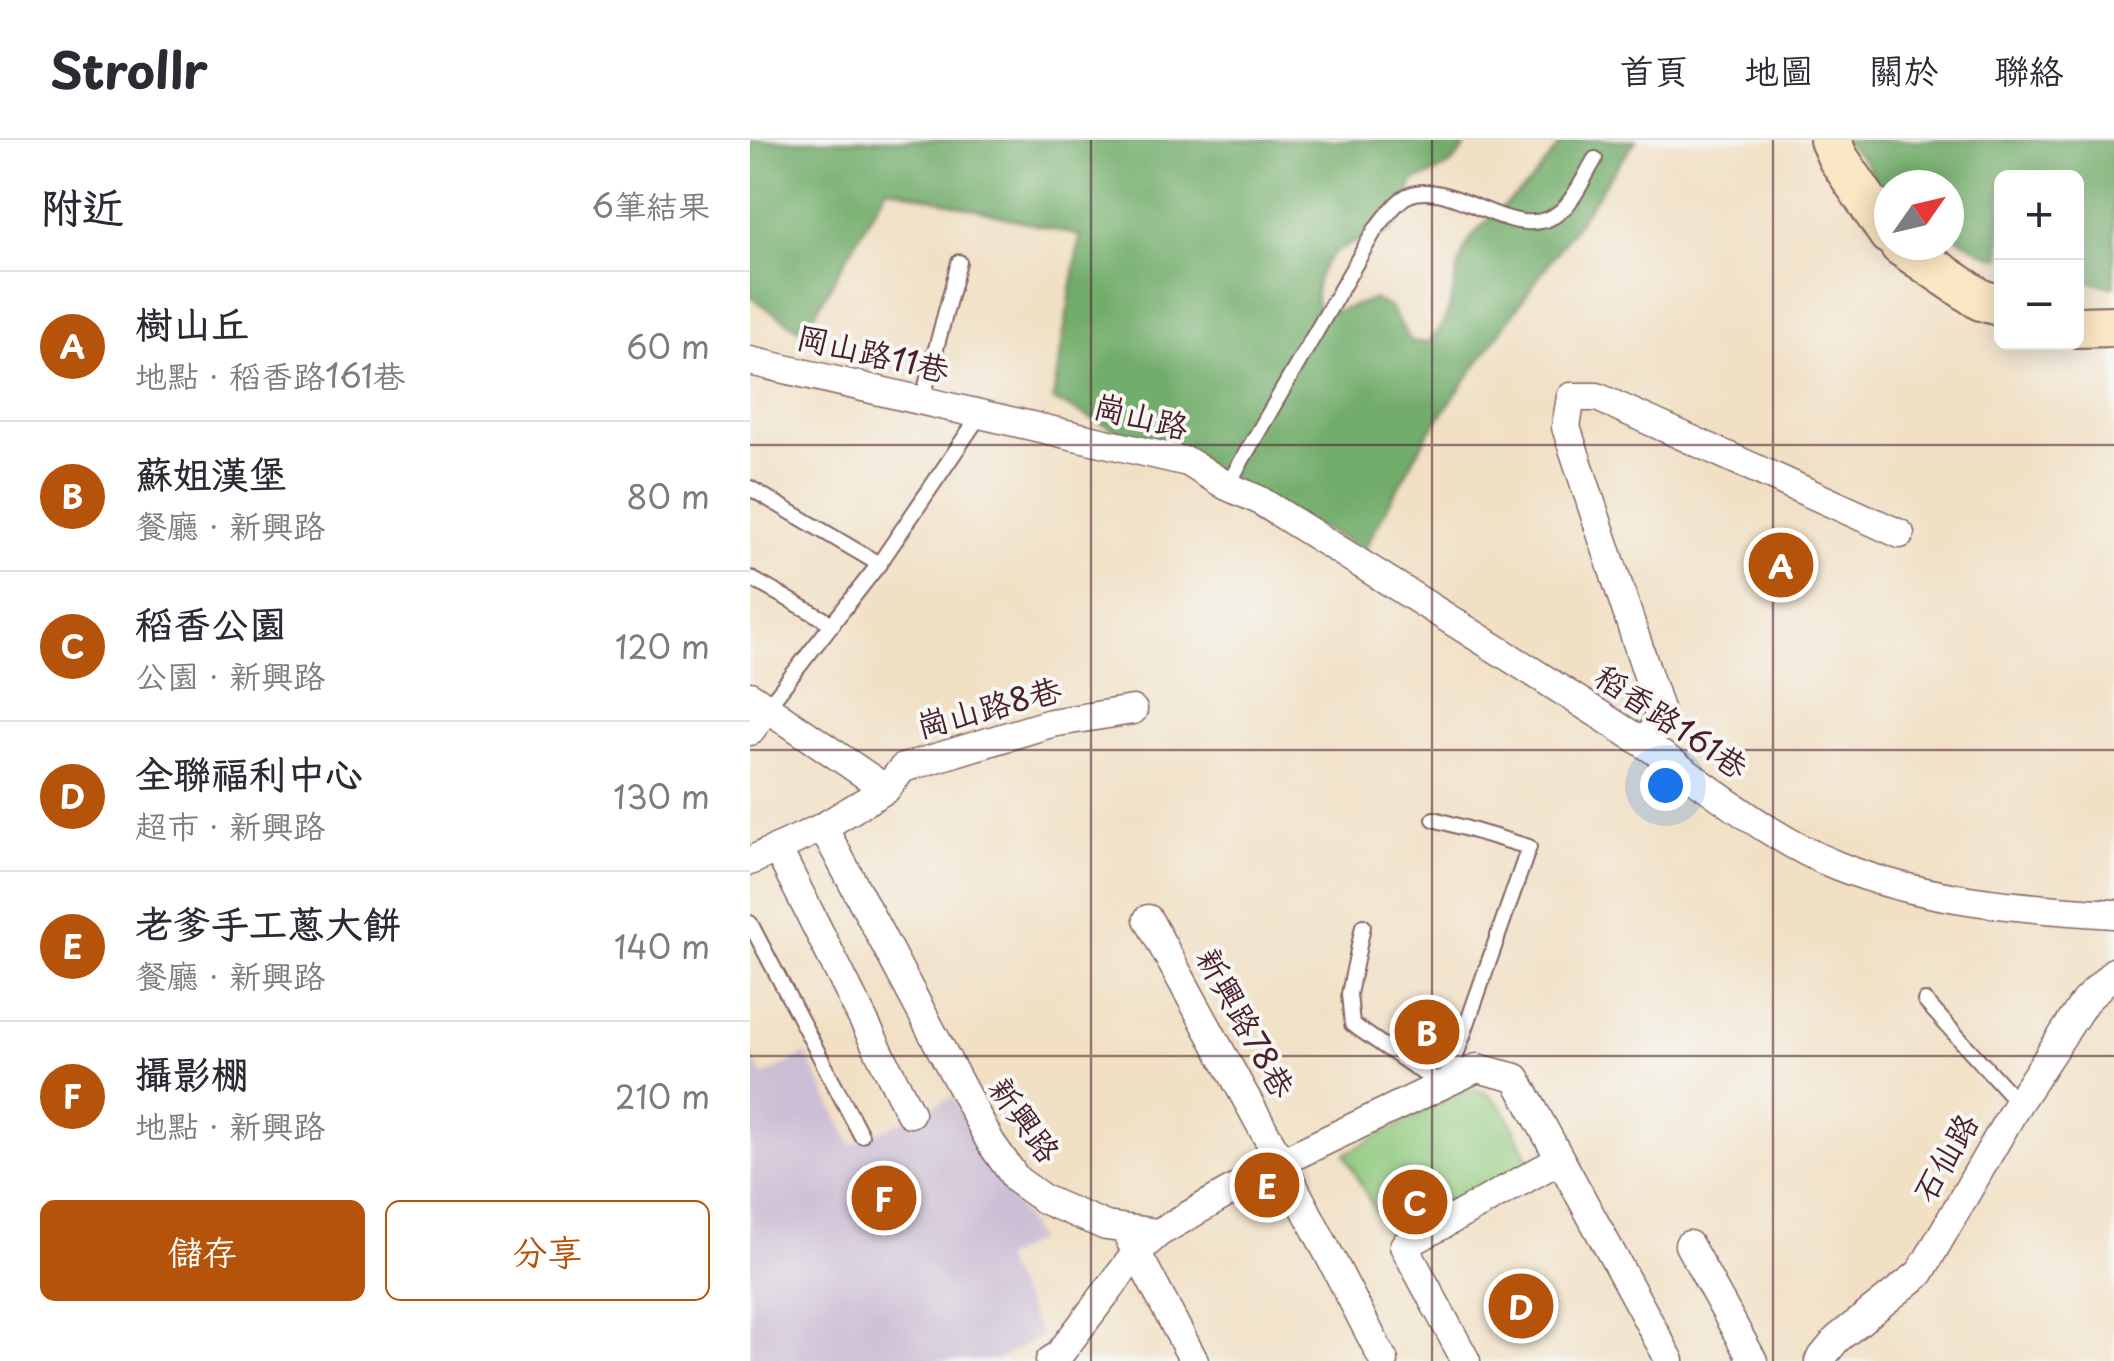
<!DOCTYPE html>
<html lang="zh-TW">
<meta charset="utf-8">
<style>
:root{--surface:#fff;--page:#f2f2f3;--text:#2b2b33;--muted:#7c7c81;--line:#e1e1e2;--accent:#b45309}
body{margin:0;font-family:"Playpen Sans","LXGW WenKai TC",sans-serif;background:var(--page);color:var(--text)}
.controls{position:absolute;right:30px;top:30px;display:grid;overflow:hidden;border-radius:15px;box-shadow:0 5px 25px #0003}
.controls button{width:90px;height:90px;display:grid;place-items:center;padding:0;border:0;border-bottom:2px solid var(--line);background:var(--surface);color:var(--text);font:50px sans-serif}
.compass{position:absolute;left:1124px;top:30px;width:90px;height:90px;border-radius:50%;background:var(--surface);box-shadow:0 5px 25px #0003;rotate:56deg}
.you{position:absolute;left:915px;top:645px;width:35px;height:35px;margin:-25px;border:8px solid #fff;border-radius:50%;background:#1a73e8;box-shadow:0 0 0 15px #1a73e833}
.badge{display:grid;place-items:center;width:65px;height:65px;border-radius:50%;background:var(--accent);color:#fff;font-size:32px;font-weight:700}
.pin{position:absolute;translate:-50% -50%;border:5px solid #fff;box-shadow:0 2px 10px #0006}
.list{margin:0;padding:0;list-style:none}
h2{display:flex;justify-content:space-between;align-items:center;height:130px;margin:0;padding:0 40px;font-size:42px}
h2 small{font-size:32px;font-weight:400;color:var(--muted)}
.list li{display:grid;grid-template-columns:65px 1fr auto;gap:30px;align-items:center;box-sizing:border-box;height:150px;padding:0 40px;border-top:2px solid var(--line)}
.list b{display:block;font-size:38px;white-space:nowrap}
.list p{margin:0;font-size:32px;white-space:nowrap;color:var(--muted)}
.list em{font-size:32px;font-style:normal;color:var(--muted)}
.actions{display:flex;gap:20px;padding:30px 40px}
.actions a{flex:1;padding:22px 0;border:2px solid var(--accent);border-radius:15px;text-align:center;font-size:35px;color:var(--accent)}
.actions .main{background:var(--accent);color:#fff}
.map{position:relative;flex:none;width:1364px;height:1221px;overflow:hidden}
header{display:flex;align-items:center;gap:60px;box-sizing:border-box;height:140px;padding:0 50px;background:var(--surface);border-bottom:2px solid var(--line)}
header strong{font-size:48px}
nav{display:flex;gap:55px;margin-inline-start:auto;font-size:35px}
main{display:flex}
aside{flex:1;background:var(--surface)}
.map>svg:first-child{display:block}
.industrial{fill:#ccbed4}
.green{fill:#8fc97d;stroke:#6c7454;stroke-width:2.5}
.forest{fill:#73ad6c;stroke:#5e664c;stroke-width:2.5}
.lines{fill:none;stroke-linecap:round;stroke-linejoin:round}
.lane-casing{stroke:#846361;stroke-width:18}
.street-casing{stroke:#846361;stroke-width:31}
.secondary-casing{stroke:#846361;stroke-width:44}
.lane{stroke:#fff;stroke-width:14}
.street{stroke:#fff;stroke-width:28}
.secondary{stroke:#fae7c3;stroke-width:40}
.grid{fill:none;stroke:#4a1f2b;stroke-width:2.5;stroke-opacity:0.55}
.labels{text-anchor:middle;stroke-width:8;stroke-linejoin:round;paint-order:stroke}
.street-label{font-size:32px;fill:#4a1f2b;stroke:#f6f6f2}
</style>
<header>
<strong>Strollr</strong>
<nav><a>首頁</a><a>地圖</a><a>關於</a><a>聯絡</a></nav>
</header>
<main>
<aside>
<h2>附近<small>6筆結果</small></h2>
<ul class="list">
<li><span class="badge">A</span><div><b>樹山丘</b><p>地點 · 稻香路161巷</p></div><em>60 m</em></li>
<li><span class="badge">B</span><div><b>蘇姐漢堡</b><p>餐廳 · 新興路</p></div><em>80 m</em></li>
<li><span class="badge">C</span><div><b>稻香公園</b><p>公園 · 新興路</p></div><em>120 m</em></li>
<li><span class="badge">D</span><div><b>全聯福利中心</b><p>超市 · 新興路</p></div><em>130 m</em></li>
<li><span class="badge">E</span><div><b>老爹手工蔥大餅</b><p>餐廳 · 新興路</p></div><em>140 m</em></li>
<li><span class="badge">F</span><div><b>攝影棚</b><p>地點 · 新興路</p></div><em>210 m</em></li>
</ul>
<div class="actions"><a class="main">儲存</a><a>分享</a></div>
</aside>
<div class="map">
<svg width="1364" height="1221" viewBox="0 0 1364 1221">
<rect width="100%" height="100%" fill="#f6f6f2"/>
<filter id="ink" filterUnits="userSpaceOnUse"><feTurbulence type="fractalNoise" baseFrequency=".01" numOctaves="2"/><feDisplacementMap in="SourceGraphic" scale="20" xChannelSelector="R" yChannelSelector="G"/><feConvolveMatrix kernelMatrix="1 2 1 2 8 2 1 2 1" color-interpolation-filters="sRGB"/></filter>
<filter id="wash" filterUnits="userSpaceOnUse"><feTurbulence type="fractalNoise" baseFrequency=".0048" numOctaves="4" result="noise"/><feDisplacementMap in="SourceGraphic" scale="40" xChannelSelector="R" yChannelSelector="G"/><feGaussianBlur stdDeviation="2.25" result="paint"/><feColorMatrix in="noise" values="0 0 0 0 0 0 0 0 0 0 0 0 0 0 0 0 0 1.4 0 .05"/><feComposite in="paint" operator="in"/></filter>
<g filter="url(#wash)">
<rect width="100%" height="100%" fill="#f1e0c4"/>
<!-- industrial -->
<path class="industrial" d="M0,912L13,936L56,914L102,1005L202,957L287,1100L252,1119L291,1196L246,1221H0Z"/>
<!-- green -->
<path class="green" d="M724,949C755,954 767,997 780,1023L641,1101L595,1014L711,952Z"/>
<!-- forest -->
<g class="forest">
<path d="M0,0H718C708,25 688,34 663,41C657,56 654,81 640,91C627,100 608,99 594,107C571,120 562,142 567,167L587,171L624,159L640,168L661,201L677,203C712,172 698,130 722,97C737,77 762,61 780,43C792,30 802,14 814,0H886L677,295L614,409L303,260L330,96L137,47L54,192L0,157Z"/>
<path d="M1091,0H1364V146L1327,140L1326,38H1252L1251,118C1231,115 1218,102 1199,93V45H1139V53L1130,50L1113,19Z"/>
</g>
</g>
<g filter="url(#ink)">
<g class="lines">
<defs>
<g id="lane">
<path d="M172,261L209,122"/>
<path d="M477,346L625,90C634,80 645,62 657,56C702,34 766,110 811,71C825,59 835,35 845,19"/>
<path d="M0,348L129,424"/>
<path d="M0,438L83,484"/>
<path d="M18,566L129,424L230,275"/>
<path d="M0,783L111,995"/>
<path d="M613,786L599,854L602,884L673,933L696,944L779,707L684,679"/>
<path d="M1175,861L1268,963"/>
</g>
<g id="street">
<path d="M0,221L438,322L477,346L509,360C638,441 768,521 895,604C958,645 1017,698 1088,726C1176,761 1271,768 1364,774"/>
<path d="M0,556L136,649"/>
<path d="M0,591L18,566"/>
<path d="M898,606L910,572L816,287L821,257H847L1150,394"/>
<path d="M73,687L241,1003L267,1040L295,1060L356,1086L408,1093L531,1022L727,928L766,938L920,1221"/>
<path d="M27,708L160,973"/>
<path d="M0,721L73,687L136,649L153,628L301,583L383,570"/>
<path d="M398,779L531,1022L634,1221"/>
<path d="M379,1098L444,1221"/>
<path d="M939,1105L1003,1221"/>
<path d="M300,1221L308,1216L387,1112L408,1093"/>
<path d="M716,1221L654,1106L809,1020"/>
<path d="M1069,1221L1087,1199L1170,1133L1268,963L1335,861L1364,832"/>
</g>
<g id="secondary">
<path d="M1080,0L1088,18L1139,94"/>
<path d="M1150,105L1231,160L1252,166"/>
<path d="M1326,187L1364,186"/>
</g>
</defs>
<!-- lane casing -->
<use href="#lane" class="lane-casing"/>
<!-- street casing -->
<use href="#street" class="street-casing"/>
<!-- secondary casing -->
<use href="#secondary" class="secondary-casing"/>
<!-- lane -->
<use href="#lane" class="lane"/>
<!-- street -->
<use href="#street" class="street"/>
<!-- secondary -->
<use href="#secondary" class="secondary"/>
</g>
</g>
<!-- grid -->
<path class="grid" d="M341,0V1221M682,0V1221M1023,0V1221M0,305H1364M0,610H1364M0,916H1364"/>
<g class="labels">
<!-- street labels -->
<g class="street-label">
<text transform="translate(123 214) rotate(13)" y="11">岡山路11巷</text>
<text transform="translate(391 277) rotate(14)" y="11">崗山路</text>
<text transform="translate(239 568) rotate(-15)" y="11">崗山路8巷</text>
<text transform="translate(921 582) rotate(34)" y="11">稻香路161巷</text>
<text transform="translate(495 883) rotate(61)" y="11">新興路78巷</text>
<text transform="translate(274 980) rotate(54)" y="11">新興路</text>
<text transform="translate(1196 1018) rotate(-60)" y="11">石仙路</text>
</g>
</g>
</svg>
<div class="controls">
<button>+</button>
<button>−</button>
</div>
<svg class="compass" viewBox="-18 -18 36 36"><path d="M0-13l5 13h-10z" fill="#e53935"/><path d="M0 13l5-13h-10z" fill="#7c7c81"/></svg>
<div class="you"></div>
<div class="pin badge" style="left:1031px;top:425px">A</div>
<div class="pin badge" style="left:677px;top:892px">B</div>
<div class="pin badge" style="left:665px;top:1062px">C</div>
<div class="pin badge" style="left:771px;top:1166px">D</div>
<div class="pin badge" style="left:517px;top:1045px">E</div>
<div class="pin badge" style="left:134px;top:1058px">F</div>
</div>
</main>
